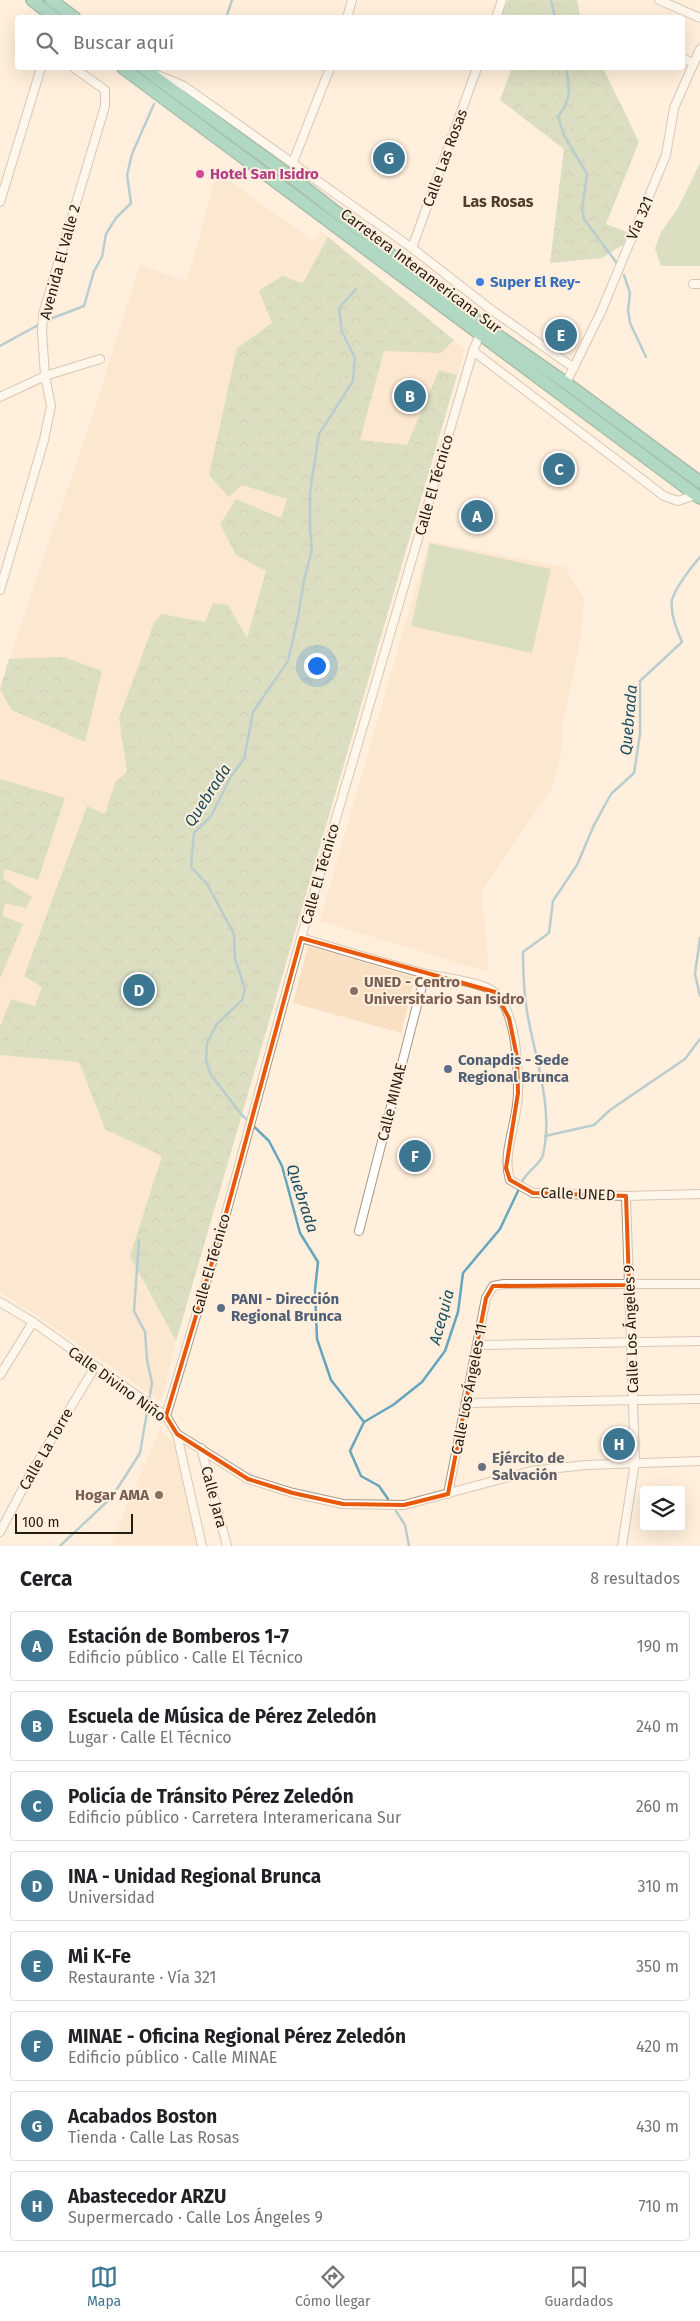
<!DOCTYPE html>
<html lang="es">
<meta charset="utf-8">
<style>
:root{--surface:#fff;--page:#f2f2f2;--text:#202124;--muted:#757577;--line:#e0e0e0;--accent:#3d7690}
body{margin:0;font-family:"Fira Sans",sans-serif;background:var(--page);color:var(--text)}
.controls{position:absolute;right:15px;bottom:15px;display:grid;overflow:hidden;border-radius:5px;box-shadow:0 5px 20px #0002}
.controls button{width:45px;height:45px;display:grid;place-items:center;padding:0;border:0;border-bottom:1px solid var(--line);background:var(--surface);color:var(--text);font:25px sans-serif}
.scale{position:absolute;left:15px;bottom:12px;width:118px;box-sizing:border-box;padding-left:5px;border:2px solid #241d14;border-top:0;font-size:14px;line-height:18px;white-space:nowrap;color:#241d14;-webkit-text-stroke:4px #ffefdc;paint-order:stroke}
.you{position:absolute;left:316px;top:665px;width:18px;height:18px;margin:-12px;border:4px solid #fff;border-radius:50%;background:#1a73e8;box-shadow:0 0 0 8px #1a73e833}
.badge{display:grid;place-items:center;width:32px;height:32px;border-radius:50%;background:var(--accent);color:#fff;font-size:16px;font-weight:700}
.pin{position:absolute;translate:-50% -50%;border:2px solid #fff;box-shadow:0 1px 5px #0006}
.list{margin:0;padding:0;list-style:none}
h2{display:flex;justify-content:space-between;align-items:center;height:65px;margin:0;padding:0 20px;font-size:21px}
h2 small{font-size:16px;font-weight:400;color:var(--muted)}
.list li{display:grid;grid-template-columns:32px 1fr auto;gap:15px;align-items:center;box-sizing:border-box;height:70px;margin:0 10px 10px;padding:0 10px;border:1px solid var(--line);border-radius:5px}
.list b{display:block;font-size:19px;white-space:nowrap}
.list p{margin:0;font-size:16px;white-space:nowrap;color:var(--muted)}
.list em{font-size:16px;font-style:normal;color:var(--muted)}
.icon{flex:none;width:28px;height:28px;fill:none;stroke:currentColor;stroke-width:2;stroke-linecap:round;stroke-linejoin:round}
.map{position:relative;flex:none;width:700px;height:1546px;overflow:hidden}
.search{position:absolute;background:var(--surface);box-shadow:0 5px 20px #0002;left:15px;right:15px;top:15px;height:55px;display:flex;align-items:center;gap:12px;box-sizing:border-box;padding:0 18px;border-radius:5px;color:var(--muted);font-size:19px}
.sheet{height:705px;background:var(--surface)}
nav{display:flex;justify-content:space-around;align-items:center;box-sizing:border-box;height:70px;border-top:1px solid var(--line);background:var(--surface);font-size:14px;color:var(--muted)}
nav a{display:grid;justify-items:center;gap:2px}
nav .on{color:var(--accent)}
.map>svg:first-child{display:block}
.built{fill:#f9e0c2}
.grass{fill:#b1c99f}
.forest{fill:url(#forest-crowns)}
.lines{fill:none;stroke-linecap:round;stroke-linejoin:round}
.stream{stroke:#65a5bd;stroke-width:2.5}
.minor-casing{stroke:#a99781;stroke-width:10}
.highway-casing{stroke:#418472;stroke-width:14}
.minor{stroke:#fff;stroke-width:8}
.highway{stroke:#51bca4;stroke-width:11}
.marked{fill:none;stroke:#e8590c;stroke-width:4;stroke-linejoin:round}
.hotel-dot{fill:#d1479c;stroke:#ffefdc;stroke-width:2}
.shop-dot{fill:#3f7fe0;stroke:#ffefdc;stroke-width:2}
.education-dot{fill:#8d6e63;stroke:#ffefdc;stroke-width:2}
.service-dot{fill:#5c6f8a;stroke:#ffefdc;stroke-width:2}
.worship-dot{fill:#6b7280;stroke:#ffefdc;stroke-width:2}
.labels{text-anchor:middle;stroke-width:4;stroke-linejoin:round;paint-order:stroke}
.street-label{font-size:15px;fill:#241d14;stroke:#ffefdc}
.hotel-label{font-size:15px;font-weight:bold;fill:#b23c85;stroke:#ffefdc;text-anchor:start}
.shop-label{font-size:15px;font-weight:bold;fill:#366cbe;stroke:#ffefdc;text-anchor:start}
.education-label{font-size:15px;font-weight:bold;fill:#785e54;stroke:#ffefdc;text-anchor:start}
.service-label{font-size:15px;font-weight:bold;fill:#4e5e75;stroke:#ffefdc;text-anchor:start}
.worship-label{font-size:15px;font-weight:bold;fill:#5b616d;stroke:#ffefdc;text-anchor:start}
.neighbourhood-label{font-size:16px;font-weight:bold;fill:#4e3e2a;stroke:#ffefdc}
.water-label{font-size:16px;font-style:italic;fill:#194e61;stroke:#ffefdc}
</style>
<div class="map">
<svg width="700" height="1546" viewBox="0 0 700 1546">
<defs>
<pattern id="forest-crowns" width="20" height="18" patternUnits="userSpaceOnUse" patternTransform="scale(1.25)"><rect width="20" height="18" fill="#b1c99f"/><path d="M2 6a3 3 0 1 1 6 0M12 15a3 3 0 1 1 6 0" fill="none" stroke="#98ac88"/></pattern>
</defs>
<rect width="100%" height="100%" fill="#ffefdc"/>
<!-- built -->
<g class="built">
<path d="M217,172L313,241L321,231L465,349L176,1341L161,1402L47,1322L0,1292V687L97,402L140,264L187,282Z"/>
<path d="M429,541L565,567L584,599L581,635L562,729V750L551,790L489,879L482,893L489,972L320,921Z"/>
<path d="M308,946L415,978L401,1033L293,1003Z"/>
<path d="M160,1430L174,1444L197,1546H110Z"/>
</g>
<!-- grass -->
<g class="grass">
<path d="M700,163V266H661L655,248L661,232L678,208Z"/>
<path d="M430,543L551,569L532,653L411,626Z"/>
</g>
<!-- forest -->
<g class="forest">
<path d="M508,0H577L580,17H501Z"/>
<path d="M512,68H603L639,142L606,224L629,233L624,244L602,258L550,263L564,149L500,100Z"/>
<path d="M328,237L454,340L441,353L384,351L360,440L407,445L439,370L457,375L176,1341L130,1256L162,1156L105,1129L79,1062L0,1055V1027L11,999L35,1006L42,987L24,976L87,806L105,814L115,783L127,771L119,718L154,623L161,614L205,622L213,603L228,605L247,638L266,571L236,555L220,524L236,499L281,518L287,499L242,485L229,497L209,475L237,348L272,323L259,291L282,276L303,283Z"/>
<path d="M64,657L102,671L85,742L12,710L0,690L9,659Z"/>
<path d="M0,779L65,798L38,880L5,869L3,879L32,897L26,908L4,903L3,916L23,924L0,979Z"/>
</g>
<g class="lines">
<!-- stream -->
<g class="stream">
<path d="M551,0L555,18"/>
<path d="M226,18L232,0"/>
<path d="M566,68C570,90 572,97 558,117L564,135L587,174L582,210L584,219L616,262"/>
<path d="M168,69L169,68"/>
<path d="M624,275L630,293L628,310L630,323L646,357"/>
<path d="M356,289L339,308L342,332L355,358L353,381L319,434L310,492V529L312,550L304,580L298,617L288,661L253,712L244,759L231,776L211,816L194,833L191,867L207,884L234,934L235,959L245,989L242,1000L216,1025L207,1043L206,1061L211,1075L242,1115L269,1141L282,1166L300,1233L318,1262L315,1290L317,1339L331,1380L364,1422"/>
<path d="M45,321L84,306L94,271L102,257L106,234L116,218L131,203L127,175L132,154L154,104"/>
<path d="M0,346L40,324"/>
<path d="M700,938L695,974L700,996"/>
<path d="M545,1136L594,1125L610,1110L685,1059L700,1039"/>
<path d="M522,1182C526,1172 540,1165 543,1155C554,1108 535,1058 527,1012C524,992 523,973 523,952L549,933L553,901L577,865L594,825L611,794L634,773L640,734V681L682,642C677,630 670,614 672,600C675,588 692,566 700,557"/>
<path d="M388,1499L379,1486L361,1476L350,1451L364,1422L393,1405L422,1382L445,1351L458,1312L463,1273L500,1229L518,1191"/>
<path d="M396,1511L405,1525L409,1546"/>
<path d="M60,1546L112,1497L140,1453L152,1383L147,1360L145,1332L134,1311L139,1240"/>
</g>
<defs>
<g id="minor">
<path d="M659,0L700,18"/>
<path d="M347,18L352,0"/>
<path d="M496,18L502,0"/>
<path d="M682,58L694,63"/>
<path d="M157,75L184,86L412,248L489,308L574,368"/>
<path d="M293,162L330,68"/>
<path d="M0,202L41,68"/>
<path d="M412,248L477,68"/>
<path d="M693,284H700"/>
<path d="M473,351L664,496L678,501L695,495"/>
<path d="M566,383L601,312L666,155L674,108L700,49"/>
<path d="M0,397L45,376L100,359"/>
<path d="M0,590L44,440L51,406L45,376L42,332L43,314L105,106V90L74,68"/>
<path d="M301,938C342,950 384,963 426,974C445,978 466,980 485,987C491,989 496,993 500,998C516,1021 518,1063 518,1090C519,1120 501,1152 510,1180L533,1193L626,1196L700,1194"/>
<path d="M359,1231L425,974"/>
<path d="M0,1302L33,1322L166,1416L177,1434L248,1479L293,1493L343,1504L404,1505L531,1471L586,1465L700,1461"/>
<path d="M478,1345L700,1341"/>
<path d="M0,1375L33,1322"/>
<path d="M466,1403L700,1399"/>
<path d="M166,1416L219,1239L301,938L473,351L480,334"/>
<path d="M177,1434L202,1546"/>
<path d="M201,1448L227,1546"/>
<path d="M448,1494L486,1298L493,1286L504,1284H700"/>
<path d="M0,1532L31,1473L95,1367"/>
<path d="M622,1546L635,1462L626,1196"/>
</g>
<g id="highway">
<path d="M32,0L55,18"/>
<path d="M51,0L75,18"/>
<path d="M123,68L700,498"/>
<path d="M143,68L294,179L459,308L566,383L700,482"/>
</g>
</defs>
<!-- minor casing -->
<use href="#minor" class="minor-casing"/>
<!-- highway casing -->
<use href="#highway" class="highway-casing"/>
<!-- minor -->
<use href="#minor" class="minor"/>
<!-- highway -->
<use href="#highway" class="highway"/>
</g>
<!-- marked area -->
<path d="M0 0H700V1546H0ZM301,938L495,992L509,1018L517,1057L518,1093L506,1168L510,1180L533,1193L626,1196L629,1285L493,1286L486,1298L448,1494L404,1505L343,1504L293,1493L248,1479L177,1434L166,1416L219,1239Z" fill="#ffefdc" fill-opacity=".55" fill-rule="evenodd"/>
<path class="marked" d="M301,938L495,992L509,1018L517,1057L518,1093L506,1168L510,1180L533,1193L626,1196L629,1285L493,1286L486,1298L448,1494L404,1505L343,1504L293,1493L248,1479L177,1434L166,1416L219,1239Z"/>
<!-- markers -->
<circle class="hotel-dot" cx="200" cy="174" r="5"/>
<circle class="shop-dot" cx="480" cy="282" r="5"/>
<g class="education-dot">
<circle cx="354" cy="991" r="5"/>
<circle cx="159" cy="1495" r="5"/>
</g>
<g class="service-dot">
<circle cx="448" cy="1069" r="5"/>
<circle cx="221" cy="1308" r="5"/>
</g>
<circle class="worship-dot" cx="482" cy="1467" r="5"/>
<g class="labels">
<!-- street labels -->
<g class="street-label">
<text transform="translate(445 158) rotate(-70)" y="5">Calle Las Rosas</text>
<text transform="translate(640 218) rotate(-67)" y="5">Vía 321</text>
<text transform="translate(60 262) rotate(-75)" y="5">Avenida El Valle 2</text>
<text transform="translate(421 271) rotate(37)" y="5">Carretera Interamericana Sur</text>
<text transform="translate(434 485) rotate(-74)" y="5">Calle El Técnico</text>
<text transform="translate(320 874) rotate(-74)" y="5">Calle El Técnico</text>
<text transform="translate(392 1102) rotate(-76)" y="5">Calle MINAE</text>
<text transform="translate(578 1194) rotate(2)" y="5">Calle UNED</text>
<text transform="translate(211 1264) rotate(-74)" y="5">Calle El Técnico</text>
<text transform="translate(631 1329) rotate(-92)" y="5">Calle Los Ángeles 9</text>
<text transform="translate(117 1384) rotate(36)" y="5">Calle Divino Niño</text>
<text transform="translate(469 1389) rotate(-79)" y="5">Calle Los Ángeles 11</text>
<text transform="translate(46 1449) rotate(-60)" y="5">Calle La Torre</text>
<text transform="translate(214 1497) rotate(75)" y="5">Calle Jara</text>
</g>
<!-- hotel labels -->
<g class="hotel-label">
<text x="210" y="179">Hotel San Isidro</text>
</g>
<!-- shop labels -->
<g class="shop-label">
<text x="490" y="287">Super El Rey-</text>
</g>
<!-- education labels -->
<g class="education-label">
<text x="364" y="987">UNED - Centro<tspan x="364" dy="17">Universitario San Isidro</tspan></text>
<text x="149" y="1500" text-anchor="end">Hogar AMA</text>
</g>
<!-- service labels -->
<g class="service-label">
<text x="458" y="1065">Conapdis - Sede<tspan x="458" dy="17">Regional Brunca</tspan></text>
<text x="231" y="1304">PANI - Dirección<tspan x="231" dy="17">Regional Brunca</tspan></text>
</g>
<!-- worship labels -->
<g class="worship-label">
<text x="492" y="1463">Ejército de<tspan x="492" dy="17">Salvación</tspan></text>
</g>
<!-- neighbourhood labels -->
<g class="neighbourhood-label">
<text x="498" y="207">Las Rosas</text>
</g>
<!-- water labels -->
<g class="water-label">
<text transform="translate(628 720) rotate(-85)" y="6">Quebrada</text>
<text transform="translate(207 795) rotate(-57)" y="6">Quebrada</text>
<text transform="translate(303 1198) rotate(72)" y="6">Quebrada</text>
<text transform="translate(441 1317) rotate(-75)" y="6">Acequia</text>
</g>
</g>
</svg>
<div class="controls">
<button><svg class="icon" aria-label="layers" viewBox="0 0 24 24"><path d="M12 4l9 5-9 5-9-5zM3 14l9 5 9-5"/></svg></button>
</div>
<div class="scale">100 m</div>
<div class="you"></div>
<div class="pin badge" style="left:477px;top:516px">A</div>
<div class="pin badge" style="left:410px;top:396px">B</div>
<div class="pin badge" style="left:559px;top:469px">C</div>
<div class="pin badge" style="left:139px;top:990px">D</div>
<div class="pin badge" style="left:561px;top:335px">E</div>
<div class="pin badge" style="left:415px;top:1156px">F</div>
<div class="pin badge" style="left:389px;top:158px">G</div>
<div class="pin badge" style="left:619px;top:1444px">H</div>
<div class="search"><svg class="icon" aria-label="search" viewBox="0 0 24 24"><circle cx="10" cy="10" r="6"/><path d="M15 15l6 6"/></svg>Buscar aquí</div>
</div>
<section class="sheet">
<h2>Cerca<small>8 resultados</small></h2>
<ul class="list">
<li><span class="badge">A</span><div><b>Estación de Bomberos 1-7</b><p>Edificio público · Calle El Técnico</p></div><em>190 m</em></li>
<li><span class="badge">B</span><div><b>Escuela de Música de Pérez Zeledón</b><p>Lugar · Calle El Técnico</p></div><em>240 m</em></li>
<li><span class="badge">C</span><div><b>Policía de Tránsito Pérez Zeledón</b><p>Edificio público · Carretera Interamericana Sur</p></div><em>260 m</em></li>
<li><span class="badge">D</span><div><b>INA - Unidad Regional Brunca</b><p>Universidad</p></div><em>310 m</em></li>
<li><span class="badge">E</span><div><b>Mi K-Fe</b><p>Restaurante · Vía 321</p></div><em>350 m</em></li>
<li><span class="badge">F</span><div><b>MINAE - Oficina Regional Pérez Zeledón</b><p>Edificio público · Calle MINAE</p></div><em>420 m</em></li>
<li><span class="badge">G</span><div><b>Acabados Boston</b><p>Tienda · Calle Las Rosas</p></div><em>430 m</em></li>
<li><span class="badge">H</span><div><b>Abastecedor ARZU</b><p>Supermercado · Calle Los Ángeles 9</p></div><em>710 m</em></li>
</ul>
</section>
<nav>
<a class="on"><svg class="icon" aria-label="map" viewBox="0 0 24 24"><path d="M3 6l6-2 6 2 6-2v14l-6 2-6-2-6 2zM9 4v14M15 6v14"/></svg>Mapa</a>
<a><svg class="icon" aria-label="directions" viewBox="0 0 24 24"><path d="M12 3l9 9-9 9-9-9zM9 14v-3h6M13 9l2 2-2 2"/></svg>Cómo llegar</a>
<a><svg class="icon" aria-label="saved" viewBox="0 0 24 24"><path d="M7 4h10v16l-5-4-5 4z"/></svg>Guardados</a>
</nav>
